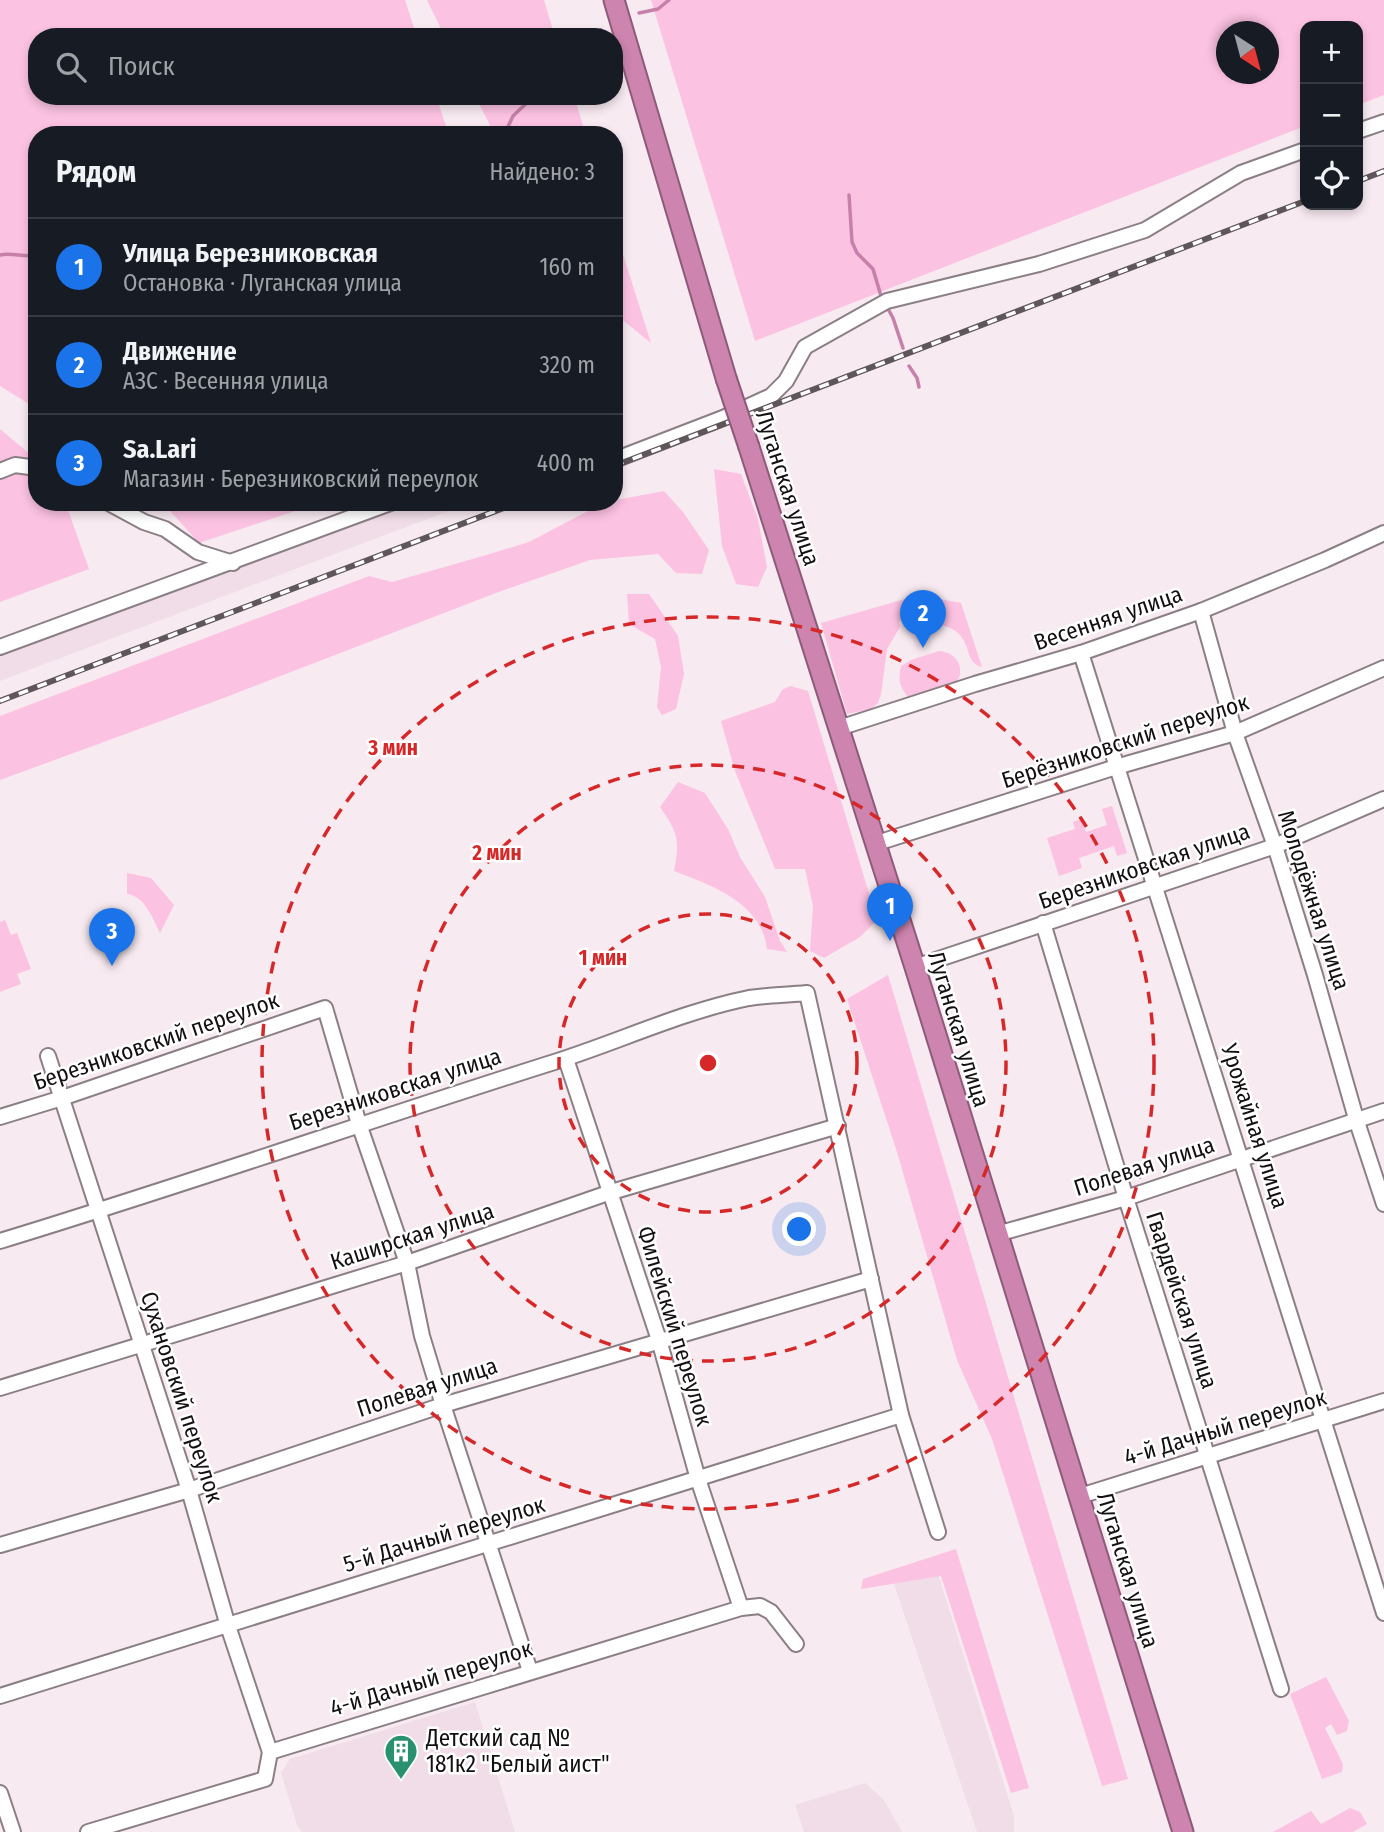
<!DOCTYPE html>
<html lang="ru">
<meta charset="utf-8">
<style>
:root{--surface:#171b24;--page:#242831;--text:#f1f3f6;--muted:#9ea1a6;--line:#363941;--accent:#1a73e8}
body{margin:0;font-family:"Fira Sans Condensed",sans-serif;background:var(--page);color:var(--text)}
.controls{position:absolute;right:21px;top:21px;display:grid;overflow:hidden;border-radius:14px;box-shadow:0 4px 10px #0003}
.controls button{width:63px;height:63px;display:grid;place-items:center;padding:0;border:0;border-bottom:2px solid var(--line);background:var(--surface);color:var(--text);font:35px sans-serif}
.compass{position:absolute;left:1216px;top:21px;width:63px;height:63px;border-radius:50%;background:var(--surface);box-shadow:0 4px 10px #0003;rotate:144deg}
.you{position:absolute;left:800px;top:1230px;width:24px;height:24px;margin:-18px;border:5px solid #fff;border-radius:50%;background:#1a73e8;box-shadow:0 0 0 10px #1a73e833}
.badge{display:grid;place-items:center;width:46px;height:46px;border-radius:50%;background:var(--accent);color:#fff;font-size:23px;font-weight:700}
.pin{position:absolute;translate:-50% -58px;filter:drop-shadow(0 2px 4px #0008)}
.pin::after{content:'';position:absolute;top:37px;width:24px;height:21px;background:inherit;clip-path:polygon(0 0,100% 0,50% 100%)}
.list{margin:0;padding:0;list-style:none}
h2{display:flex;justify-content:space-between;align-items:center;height:91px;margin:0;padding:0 28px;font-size:30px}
h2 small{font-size:23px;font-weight:400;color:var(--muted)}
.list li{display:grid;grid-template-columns:46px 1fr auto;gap:21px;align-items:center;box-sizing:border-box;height:98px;padding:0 28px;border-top:2px solid var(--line)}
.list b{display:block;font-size:26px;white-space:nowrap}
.list p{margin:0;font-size:23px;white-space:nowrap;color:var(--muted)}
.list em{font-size:23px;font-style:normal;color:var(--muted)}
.icon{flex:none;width:38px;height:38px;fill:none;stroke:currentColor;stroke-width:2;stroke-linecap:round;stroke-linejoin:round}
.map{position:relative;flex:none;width:1384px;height:1832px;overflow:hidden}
.search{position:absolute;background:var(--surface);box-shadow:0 4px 10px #0003;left:28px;top:28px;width:595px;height:77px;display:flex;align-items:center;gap:18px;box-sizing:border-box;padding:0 24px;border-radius:28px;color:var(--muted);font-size:26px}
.panel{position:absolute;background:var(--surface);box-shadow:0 4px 10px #0003;left:28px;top:126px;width:595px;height:385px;border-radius:28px}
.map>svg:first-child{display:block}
.built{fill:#f1dde8}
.green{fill:#fcc2e2;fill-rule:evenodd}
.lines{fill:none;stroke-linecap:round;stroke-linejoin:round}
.stream{stroke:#c680a9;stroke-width:3.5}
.minor-casing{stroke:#8b7f86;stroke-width:18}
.highway-casing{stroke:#8c5b78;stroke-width:23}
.minor{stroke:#fff;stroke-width:14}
.highway{stroke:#cd84af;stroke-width:19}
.rail-casing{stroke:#5e565a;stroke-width:6}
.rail{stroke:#fff;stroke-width:3.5;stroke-dasharray:10;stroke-linecap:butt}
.highway-bridge-casing{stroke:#8c5b78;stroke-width:23;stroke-linecap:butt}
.highway-bridge{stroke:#cd84af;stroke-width:19}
.ring{fill:none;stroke:#d62828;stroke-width:3.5;stroke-dasharray:12 9}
.labels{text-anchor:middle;stroke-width:5;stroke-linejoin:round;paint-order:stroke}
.street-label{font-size:23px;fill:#141012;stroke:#fff}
.poi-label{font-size:23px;fill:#141012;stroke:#fff;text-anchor:start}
.centre{fill:#d62828;stroke:#fff;stroke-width:3.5}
.ring-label{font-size:21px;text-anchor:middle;font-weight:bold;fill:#d62828;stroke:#fff;stroke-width:5;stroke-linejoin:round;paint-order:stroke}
</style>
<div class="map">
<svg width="1384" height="1832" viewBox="0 0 1384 1832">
<rect width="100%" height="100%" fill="#f8eaf1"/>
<!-- built -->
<g class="built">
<path d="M372,502H472L0,681V644Z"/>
<path d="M934,1561L1014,1816V1832H977L891,1575Z"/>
<path d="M475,1702L515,1832H302L297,1825L281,1773L290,1759Z"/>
<path d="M865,1783L884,1800L902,1832H804L795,1805Z"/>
</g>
<!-- green -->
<g class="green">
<path d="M0,0H405L417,37H37V96H436L449,135H37V409L0,386Z"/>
<path d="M427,0H544L555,37H445Z"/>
<path d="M651,0H1384V95L1358,105V26H1305V126L755,341ZM1226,32H1268V74H1226Z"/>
<path d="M475,96H574L586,135H495Z"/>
<path d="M614,226L651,343L614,313Z"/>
<path d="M0,429L37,460V502H65L89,569L0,602Z"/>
<path d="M714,469L741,474L758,519L767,567L758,587L736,584L722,546Z"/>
<path d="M664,491L683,512L709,550L702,574L676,573L658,554L590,560L496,593L221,699L0,780V716L369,576L392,582L483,556L529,542L605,502Z"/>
<path d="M162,502H322L199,543Z"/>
<path d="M627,594H649L678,636L684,674L676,709L662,715L657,707L661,667L655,639L629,624Z"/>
<path d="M919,595L961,603L982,667C961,662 976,633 941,625L933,629L928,612L899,621L900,627L887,649L881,694L878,703L871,709L847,714L821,623Z"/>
<path d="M939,651C957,652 967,670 955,684L908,697C899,686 898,680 901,666L911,660Z"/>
<path d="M790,686L808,691L877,920L860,937L824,958L810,951L813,906L805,869H775L735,771L721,721L775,702L782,690Z"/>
<path d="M678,782L705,793L728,829L740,857L765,897L780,941L787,952L767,949C762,903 711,885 674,871C680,839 678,833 660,807Z"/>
<path d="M1112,806L1127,853L1117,856L1114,846L1079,858L1082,868L1059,876L1047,838L1075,829L1073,822L1081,819L1086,832L1107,825L1102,809Z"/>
<path d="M127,873L151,878L174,905L160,933C153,919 145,896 127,894Z"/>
<path d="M5,920L11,935L17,933L31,969L17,974L21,984L0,992V922Z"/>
<path d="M888,975L1128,1779L1102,1786L992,1439L957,1360L897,1152L847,999Z"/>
<path d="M956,1549L1029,1788L1011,1793L941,1576L861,1589L863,1579Z"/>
<path d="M1326,1677L1349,1721L1347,1731L1337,1735L1331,1724L1325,1728L1343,1764L1342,1772L1322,1779L1290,1694Z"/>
<path d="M1350,1808L1360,1812L1367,1824L1353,1832H1273L1311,1811L1321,1824Z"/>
</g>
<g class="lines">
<!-- stream -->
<g class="stream">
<path d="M639,13L658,9L669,0"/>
<path d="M590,37L601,30"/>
<path d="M504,135L513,116L534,96"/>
<path d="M849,195L852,242L857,253L873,269L881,296"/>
<path d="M0,255C13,252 24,258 37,255"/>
<path d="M887,307L893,318L903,348"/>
<path d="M909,366L917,378L919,387"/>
</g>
<defs>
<g id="minor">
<path d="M1358,131L1384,122"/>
<path d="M614,460L723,418L771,396L786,381L805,347L887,301L1039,264L1145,230L1241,173L1305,150"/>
<path d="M0,471L15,465L37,468"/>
<path d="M107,502L144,522L165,529L198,552L233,563"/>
<path d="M1201,611L1235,733L1275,846L1315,975L1357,1122L1384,1204"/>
<path d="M0,647L393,502"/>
<path d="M1081,653L1384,1613"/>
<path d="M839,728L975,684L1081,653L1201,611L1325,560L1384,533"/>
<path d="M874,844L1116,767L1235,733L1384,668"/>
<path d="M1043,923L1126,1198L1281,1689"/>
<path d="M915,967L1275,846L1384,799"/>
<path d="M48,1056L189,1490L228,1626L270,1752"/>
<path d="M566,1059L659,1340L698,1479L741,1608"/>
<path d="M0,1117L62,1098L325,1008L359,1124L407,1263L422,1336L443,1405L530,1671"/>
<path d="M997,1234L1126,1198L1384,1111"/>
<path d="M0,1241C184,1185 365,1122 548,1064C616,1043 680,1012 749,998C768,995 788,995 807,993L901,1415L938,1532"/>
<path d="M0,1388L407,1263L608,1193L838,1126"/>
<path d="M1080,1496L1384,1401"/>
<path d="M0,1545L189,1490L443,1405L871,1279"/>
<path d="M0,1696L901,1415"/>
<path d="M0,1793L13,1832"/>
<path d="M88,1832L265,1779L270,1752L741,1608L760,1606L771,1612L796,1644"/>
</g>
<g id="highway">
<path d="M614,0L726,378"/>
<path d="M749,447L915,967L1183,1832"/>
</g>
</defs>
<!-- minor casing -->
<use href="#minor" class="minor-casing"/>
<!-- highway casing -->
<use href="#highway" class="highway-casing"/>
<!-- minor -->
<use href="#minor" class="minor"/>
<!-- highway -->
<use href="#highway" class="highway"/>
<defs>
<g id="rail">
<path d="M1358,181L1384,171"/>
<path d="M614,466L1305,201"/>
<path d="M0,701L519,502"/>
</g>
</defs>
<!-- rail casing -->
<use href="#rail" class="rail-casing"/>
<!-- rail -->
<use href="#rail" class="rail"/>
<defs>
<path id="highway-bridge" d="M726,378L749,447"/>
</defs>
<!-- highway-bridge casing -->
<use href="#highway-bridge" class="highway-bridge-casing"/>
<!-- highway-bridge -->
<use href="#highway-bridge" class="highway-bridge"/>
</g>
<!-- distance rings -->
<g class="ring">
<circle cx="708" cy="1063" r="149"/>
<circle cx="708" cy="1063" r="298"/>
<circle cx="708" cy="1063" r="446"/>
</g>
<!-- icons -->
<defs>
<symbol id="building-pin" viewBox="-11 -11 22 30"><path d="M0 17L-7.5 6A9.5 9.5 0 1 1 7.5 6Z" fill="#29916e" stroke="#fff"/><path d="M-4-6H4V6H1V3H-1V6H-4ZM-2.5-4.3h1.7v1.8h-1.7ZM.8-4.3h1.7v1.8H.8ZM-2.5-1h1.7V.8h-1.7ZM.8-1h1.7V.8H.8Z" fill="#fff"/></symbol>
</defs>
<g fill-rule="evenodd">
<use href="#building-pin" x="382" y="1732" width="38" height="52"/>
</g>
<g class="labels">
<!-- street labels -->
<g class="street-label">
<text transform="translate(788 488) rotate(72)" y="8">Луганская улица</text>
<text transform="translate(1108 618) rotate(-19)" y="8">Весенняя улица</text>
<text transform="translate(1125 741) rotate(-18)" y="8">Берёзниковский переулок</text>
<text transform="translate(1144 866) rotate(-19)" y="8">Березниковская улица</text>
<text transform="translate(1314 900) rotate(72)" y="8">Молодёжная улица</text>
<text transform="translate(959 1029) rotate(73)" y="8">Луганская улица</text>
<text transform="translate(156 1041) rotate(-19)" y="8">Березниковский переулок</text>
<text transform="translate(395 1089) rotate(-18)" y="8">Березниковская улица</text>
<text transform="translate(1255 1126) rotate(72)" y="8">Урожайная улица</text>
<text transform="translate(1144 1166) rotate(-18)" y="8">Полевая улица</text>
<text transform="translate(412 1236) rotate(-18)" y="8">Каширская улица</text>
<text transform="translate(1182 1300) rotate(72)" y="8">Гвардейская улица</text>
<text transform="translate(675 1326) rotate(73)" y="8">Филейский переулок</text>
<text transform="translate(427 1387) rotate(-18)" y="8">Полевая улица</text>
<text transform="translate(182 1397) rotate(72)" y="8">Сухановский переулок</text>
<text transform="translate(1225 1427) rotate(-17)" y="8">4-й Дачный переулок</text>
<text transform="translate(444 1534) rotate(-17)" y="8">5-й Дачный переулок</text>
<text transform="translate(1128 1570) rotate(73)" y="8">Луганская улица</text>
<text transform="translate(431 1678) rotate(-17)" y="8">4-й Дачный переулок</text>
</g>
<!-- poi labels -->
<g class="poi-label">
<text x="426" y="1746">Детский сад №<tspan x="426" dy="26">181к2 "Белый аист"</tspan></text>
</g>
</g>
<circle cx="708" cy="1063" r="10" class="centre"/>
<g class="ring-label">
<text x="393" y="755">3 мин</text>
<text x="497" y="860">2 мин</text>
<text x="603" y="965">1 мин</text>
</g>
</svg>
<div class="controls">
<button>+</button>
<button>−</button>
<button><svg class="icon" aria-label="locate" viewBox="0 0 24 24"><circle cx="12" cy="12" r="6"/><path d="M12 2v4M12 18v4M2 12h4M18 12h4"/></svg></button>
</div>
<svg class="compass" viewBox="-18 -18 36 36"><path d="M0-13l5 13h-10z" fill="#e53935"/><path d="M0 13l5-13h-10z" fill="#9ea1a6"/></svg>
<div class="you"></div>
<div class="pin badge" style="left:890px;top:941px">1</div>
<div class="pin badge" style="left:923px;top:648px">2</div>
<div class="pin badge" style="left:112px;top:966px">3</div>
<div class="search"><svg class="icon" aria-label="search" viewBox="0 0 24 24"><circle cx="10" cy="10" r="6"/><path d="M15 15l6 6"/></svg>Поиск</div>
<section class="panel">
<h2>Рядом<small>Найдено: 3</small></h2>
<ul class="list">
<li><span class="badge">1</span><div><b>Улица Березниковская</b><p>Остановка · Луганская улица</p></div><em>160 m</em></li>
<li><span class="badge">2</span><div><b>Движение</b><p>АЗС · Весенняя улица</p></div><em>320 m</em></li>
<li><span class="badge">3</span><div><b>Sa.Lari</b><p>Магазин · Березниковский переулок</p></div><em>400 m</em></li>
</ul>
</section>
</div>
